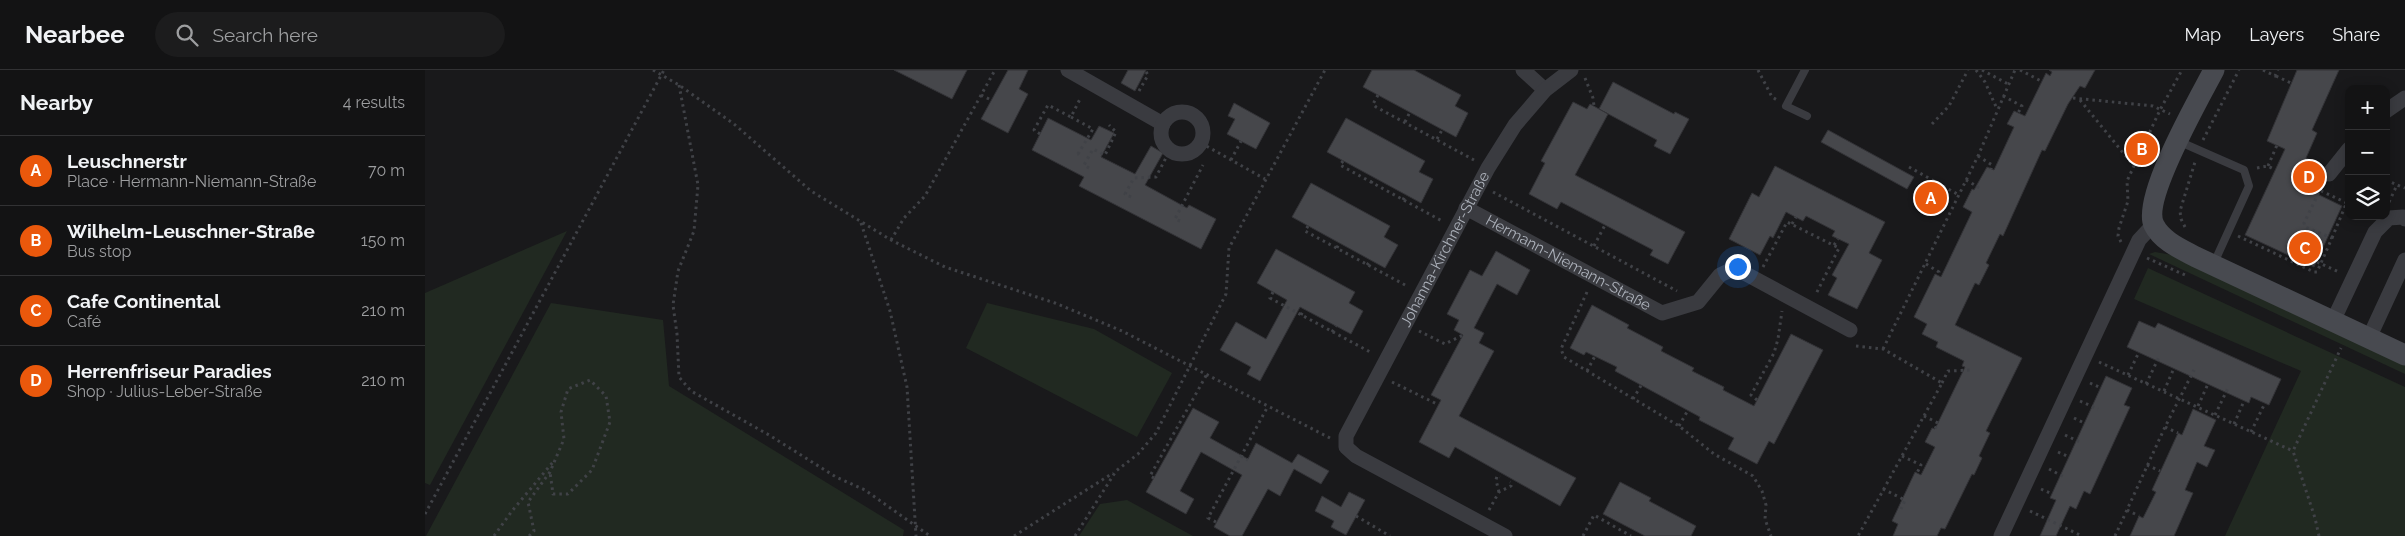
<!DOCTYPE html>
<meta charset="utf-8">
<style>
:root{--surface:#131314;--page:#1c1c1d;--text:#f1f3f6;--muted:#9d9ea0;--line:#323234;--accent:#ea580c}
body{margin:0;font-family:Raleway,sans-serif;background:var(--page);color:var(--text)}
.controls{position:absolute;right:15px;top:15px;display:grid;overflow:hidden;border-radius:10px;box-shadow:0 2px 12px #0003}
.controls button{width:45px;height:45px;display:grid;place-items:center;padding:0;border:0;border-bottom:1px solid var(--line);background:var(--surface);color:var(--text);font:25px sans-serif}
.you{position:absolute;left:1312px;top:196px;width:18px;height:18px;margin:-12px;border:4px solid #fff;border-radius:50%;background:#1a73e8;box-shadow:0 0 0 8px #1a73e833}
.badge{display:grid;place-items:center;width:32px;height:32px;border-radius:50%;background:var(--accent);color:#fff;font-size:16px;font-weight:700}
.pin{position:absolute;translate:-50% -50%;border:2px solid #fff;box-shadow:0 1px 5px #0006}
.list{margin:0;padding:0;list-style:none}
h2{display:flex;justify-content:space-between;align-items:center;height:65px;margin:0;padding:0 20px;font-size:21px}
h2 small{font-size:16px;font-weight:400;color:var(--muted)}
.list li{display:grid;grid-template-columns:32px 1fr auto;gap:15px;align-items:center;box-sizing:border-box;height:70px;padding:0 20px;border-top:1px solid var(--line)}
.list b{display:block;font-size:19px;white-space:nowrap}
.list p{margin:0;font-size:16px;white-space:nowrap;color:var(--muted)}
.list em{font-size:16px;font-style:normal;color:var(--muted)}
.icon{flex:none;width:28px;height:28px;fill:none;stroke:currentColor;stroke-width:2;stroke-linecap:round;stroke-linejoin:round}
.map{position:relative;flex:none;width:1980px;height:466px;overflow:hidden}
header{display:flex;align-items:center;gap:30px;box-sizing:border-box;height:70px;padding:0 25px;background:var(--surface);border-bottom:1px solid var(--line)}
header strong{font-size:24px}
nav{display:flex;gap:28px;margin-inline-start:auto;font-size:18px}
.search{width:350px;height:45px;background:var(--page);display:flex;align-items:center;gap:12px;box-sizing:border-box;padding:0 18px;border-radius:28px;color:var(--muted);font-size:19px}
main{display:flex}
aside{flex:1;background:var(--surface)}
.map>svg:first-child{display:block}
.green{fill:#212921}
.building{fill:#46474b;stroke:#333337}
.lines{fill:none;stroke-linecap:round;stroke-linejoin:round}
.path{stroke:#404247;stroke-width:3;stroke-dasharray:2.5 4;stroke-linecap:butt}
.lane{stroke:#3a3b40;stroke-width:8}
.street{stroke:#3a3b40;stroke-width:15}
.secondary{stroke:#484a50;stroke-width:21}
.labels{text-anchor:middle;stroke-width:4;stroke-linejoin:round;paint-order:stroke}
.street-label{font-size:15px;fill:#acb1ba;stroke:#141416}
</style>
<header>
<strong>Nearbee</strong>
<div class="search"><svg class="icon" aria-label="search" viewBox="0 0 24 24"><circle cx="10" cy="10" r="6"/><path d="M15 15l6 6"/></svg>Search here</div>
<nav><a>Map</a><a>Layers</a><a>Share</a></nav>
</header>
<main>
<aside>
<h2>Nearby<small>4 results</small></h2>
<ul class="list">
<li><span class="badge">A</span><div><b>Leuschnerstr</b><p>Place · Hermann-Niemann-Straße</p></div><em>70 m</em></li>
<li><span class="badge">B</span><div><b>Wilhelm-Leuschner-Straße</b><p>Bus stop</p></div><em>150 m</em></li>
<li><span class="badge">C</span><div><b>Cafe Continental</b><p>Café</p></div><em>210 m</em></li>
<li><span class="badge">D</span><div><b>Herrenfriseur Paradies</b><p>Shop · Julius-Leber-Straße</p></div><em>210 m</em></li>
</ul>
</aside>
<div class="map">
<svg width="1980" height="466" viewBox="0 0 1980 466">
<rect width="100%" height="100%" fill="#19191b"/>
<!-- green -->
<g class="green">
<path d="M142,161L5,415L0,413V223Z"/>
<path d="M1730,182L1747,185L1980,294V304L1724,184Z"/>
<path d="M1723,198L1980,317V466H1800L1876,301L1709,229Z"/>
<path d="M126,233L238,250L244,316L479,460L478,466H1Z"/>
<path d="M562,233L669,259L747,303L712,367L541,278Z"/>
<path d="M702,430L768,466H654L675,434Z"/>
</g>
<!-- building -->
<g class="building">
<path d="M469,0H542L527,29Z"/>
<path d="M583,0H603L594,19L603,24L583,63L556,49Z"/>
<path d="M703,0H721L710,21L696,13Z"/>
<path d="M947,0H989L1036,25L1030,36L1043,43L1031,67L938,17Z"/>
<path d="M1624,0H1670L1660,18L1655,16L1643,34L1620,81L1617,80L1578,166L1575,164L1561,193L1564,195L1554,215L1550,213L1530,255L1597,288L1561,361L1565,363L1554,386L1557,388L1549,405L1547,404L1520,459L1516,458L1512,466H1468L1473,454L1467,451L1490,402L1496,405L1510,377L1500,372L1507,358L1510,359L1540,297L1537,296L1539,291L1511,277L1513,272L1497,264L1502,254L1489,247L1510,204L1516,207L1547,142L1538,137L1547,119L1549,120L1562,97L1569,100L1589,57L1582,54L1589,41L1600,46L1621,3L1625,6L1627,2Z"/>
<path d="M1872,0H1914L1887,60L1892,63L1881,88L1898,96L1888,122L1917,136L1889,197L1820,165L1860,79L1842,71Z"/>
<path d="M1188,12L1249,44L1250,42L1264,49L1245,84L1229,76L1232,70L1174,39Z"/>
<path d="M1148,32L1162,39L1165,34L1183,44L1150,105L1260,162L1243,194L1225,185L1228,180L1136,132L1132,139L1104,124L1120,93L1116,91Z"/>
<path d="M809,33L845,53L831,79L802,64L810,49L803,46Z"/>
<path d="M623,48L666,70L674,56L689,63L676,87L710,104L726,76L738,83L720,115L762,138L764,135L791,149L776,179L654,116L659,107L607,80Z"/>
<path d="M921,48L1000,91L994,102L1008,109L996,133L902,82Z"/>
<path d="M1403,60L1489,107L1482,119L1396,72Z"/>
<path d="M1350,96L1460,152L1444,183L1457,190L1432,239L1403,225L1412,208L1407,205L1424,174L1407,166L1410,161L1381,146L1378,151L1361,142L1348,168L1345,166L1335,185L1304,169L1327,123L1334,127Z"/>
<path d="M886,113L965,156L959,167L973,175L960,198L867,147Z"/>
<path d="M851,179L930,222L924,233L938,241L926,264L875,237L835,311L822,304L826,297L795,280L811,252L841,269L862,230L832,213Z"/>
<path d="M1071,181L1105,200L1092,225L1072,214L1049,258L1059,263L1054,273L1069,281L1034,346L1151,408L1135,436L1030,377L1024,388L994,372L1016,330L1006,325L1038,265L1029,260L1034,250L1022,244L1045,200L1057,206Z"/>
<path d="M1167,235L1204,255L1202,258L1238,277L1236,281L1269,298L1267,301L1299,317L1298,320L1329,336L1366,264L1398,280L1349,374L1344,371L1332,394L1303,379L1309,368L1274,350L1275,347L1190,301L1192,297L1161,282L1159,285L1145,278Z"/>
<path d="M1714,251L1730,258L1733,253L1856,309L1844,335L1826,327L1824,333L1702,277Z"/>
<path d="M1681,306L1707,318L1699,335L1705,337L1665,424L1659,421L1651,439L1645,436L1631,466H1615L1631,430L1625,428Z"/>
<path d="M768,338L794,352L785,368L823,389L831,373L867,393L873,384L904,401L896,414L869,399L855,426L843,419L817,466H805L789,457L817,405L776,382L755,421L769,429L761,444L721,422Z"/>
<path d="M1768,339L1791,350L1779,376L1790,380L1782,397L1772,392L1760,420L1768,423L1749,466H1705L1714,446L1718,448L1731,422L1727,420L1753,363L1757,365Z"/>
<path d="M1195,412L1226,428L1224,431L1271,456L1266,466H1220L1178,444Z"/>
<path d="M924,422L940,430L921,465L906,457L909,451L890,441L897,426L916,437Z"/>
</g>
<g class="lines">
<!-- path -->
<g class="path">
<path d="M228,0L254,15L309,54L386,121L466,170L520,197L630,233L697,261L905,368"/>
<path d="M1333,0L1347,27L1352,30"/>
<path d="M1551,0L1560,12L1572,39"/>
<path d="M1557,0L1583,14"/>
<path d="M1595,0L1616,11"/>
<path d="M1838,0L1850,6L1853,0"/>
<path d="M1851,6L1866,13"/>
<path d="M1160,8L1168,28L1169,36"/>
<path d="M254,15L273,115L269,161L253,201L248,235L252,264L254,307L266,321L344,365L411,407L440,420L505,466"/>
<path d="M714,21L723,5L720,0"/>
<path d="M556,25L566,30"/>
<path d="M953,25L948,34L951,37L1049,90"/>
<path d="M1578,26L1597,36L1593,43"/>
<path d="M1648,28L1728,36L1745,44"/>
<path d="M1655,30L1708,95"/>
<path d="M646,47L668,59L653,84L650,82"/>
<path d="M980,52L985,42"/>
<path d="M1507,54L1524,36L1543,0"/>
<path d="M615,64L609,60L623,35L646,47L656,27"/>
<path d="M1012,69L1017,60"/>
<path d="M1778,70L1814,0"/>
<path d="M776,73L840,109"/>
<path d="M1553,86L1567,95L1566,99"/>
<path d="M806,90L816,71"/>
<path d="M918,91L915,95L1017,151"/>
<path d="M1843,96L1852,75"/>
<path d="M1484,97L1534,125"/>
<path d="M664,98L659,95L668,79L680,85L691,62L684,55"/>
<path d="M1832,98L1843,96L1850,100"/>
<path d="M1541,110L1553,117L1551,121"/>
<path d="M1961,110L1972,115"/>
<path d="M946,113L949,108"/>
<path d="M1881,114L1884,107"/>
<path d="M1890,118L1924,134"/>
<path d="M1068,122L1252,221"/>
<path d="M706,127L700,124L709,108L731,107L745,80"/>
<path d="M978,130L981,124"/>
<path d="M1964,132L1972,115L1980,118"/>
<path d="M755,151L750,149L778,95"/>
<path d="M436,153L465,241L482,317L491,466"/>
<path d="M1367,154L1371,147"/>
<path d="M883,156L880,161L982,216"/>
<path d="M1760,157L1756,149L1755,141L1770,92"/>
<path d="M1813,166L1889,202H1892L1907,168L1880,157L1879,153L1897,116"/>
<path d="M1907,168L1924,127"/>
<path d="M466,170L479,148L500,126L570,0"/>
<path d="M1696,172L1693,166L1694,158L1703,131L1702,111L1735,40L1757,0"/>
<path d="M1409,175L1413,169"/>
<path d="M1169,176L1180,155"/>
<path d="M912,178L914,173"/>
<path d="M1722,188L1760,205"/>
<path d="M1892,192L1914,202"/>
<path d="M1501,194L1514,202L1513,205"/>
<path d="M942,195L946,190"/>
<path d="M1338,197L1362,152L1414,178L1391,224"/>
<path d="M848,222L845,228L947,283"/>
<path d="M1162,222L1136,279L1139,287L1254,356L1289,384L1328,406L1337,421L1341,435L1340,449L1346,466"/>
<path d="M876,245L879,239"/>
<path d="M994,261L1020,274L1038,265"/>
<path d="M907,262L911,256"/>
<path d="M1431,276L1458,279L1517,313L1433,466"/>
<path d="M1458,279L1553,86L1590,0"/>
<path d="M1674,292L1868,381"/>
<path d="M1162,301L1170,286"/>
<path d="M1703,305L1714,282"/>
<path d="M967,312L1014,335"/>
<path d="M1517,313L1523,301L1547,300"/>
<path d="M1665,313L1676,318"/>
<path d="M1721,314L1735,285"/>
<path d="M1739,321L1749,298"/>
<path d="M1208,329L1217,314"/>
<path d="M1332,330L1326,325L1349,283L1353,269L1357,241"/>
<path d="M1655,331L1673,339"/>
<path d="M1773,336L1783,314"/>
<path d="M1790,345L1804,316"/>
<path d="M1499,346L1513,353L1510,359"/>
<path d="M1649,348L1659,353"/>
<path d="M1809,354L1819,331"/>
<path d="M1254,356L1263,340"/>
<path d="M1740,357L1753,363"/>
<path d="M1826,362L1840,333"/>
<path d="M1640,365L1657,373"/>
<path d="M1633,382L1644,387"/>
<path d="M816,386L823,390"/>
<path d="M1477,386L1496,395L1492,403"/>
<path d="M1722,395L1735,401"/>
<path d="M1624,399L1641,408"/>
<path d="M729,408L725,406L782,304"/>
<path d="M1458,419L1480,430L1476,439"/>
<path d="M1616,419L1627,424"/>
<path d="M1074,422L1071,410L1072,406L1075,407"/>
<path d="M1064,440L1074,422L1086,416L1087,413L1085,412"/>
<path d="M1702,440L1714,446"/>
<path d="M1605,441L1657,466"/>
<path d="M0,444L239,0"/>
<path d="M931,446L965,466"/>
<path d="M791,452L783,448L843,336"/>
<path d="M69,466L87,441L128,392"/>
<path d="M104,466L109,461L103,432L125,402L139,369L136,342L143,319L165,310L181,326L185,352L167,400L143,424H128L125,402"/>
<path d="M589,466L688,403"/>
<path d="M650,466L691,401L713,384L731,363L801,224L804,178L900,0"/>
<path d="M1158,466L1169,445L1206,466"/>
<path d="M1690,466L1740,357L1769,300"/>
<path d="M1894,466L1890,448L1868,381L1916,278"/>
</g>
<!-- lane -->
<g class="lane">
<path d="M1380,0L1361,36L1382,46"/>
<path d="M1753,71L1819,100L1824,116L1789,193"/>
</g>
<!-- street -->
<g class="street">
<path d="M643,0L738,54"/>
<path d="M1098,0L1120,20"/>
<path d="M1961,41L1980,28"/>
<circle cx="757" cy="63" r="21"/>
<path d="M1904,104L1924,79"/>
<path id="s1" d="M1041,138L1237,243L1273,232L1295,205L1310,198L1425,260"/>
<path d="M1908,251L1950,162L1964,148L1978,147L1980,149"/>
<path d="M1944,268L1980,190"/>
<path id="s2" d="M1080,466L931,386L921,377V366L1063,98L1090,55L1120,20L1146,0"/>
<path d="M1576,466L1714,170L1728,155"/>
</g>
<!-- secondary -->
<path class="secondary" d="M1789,0C1775,27 1716,129 1729,155C1737,171 1756,179 1771,187L1980,285"/>
</g>
<g class="labels">
<!-- street labels -->
<g class="street-label">
<text dy="5" stroke="none"><textPath href="#s2" startOffset="405">Johanna-Kirchner-Straße</textPath></text>
<text dy="5" stroke="none"><textPath href="#s1" startOffset="116">Hermann-Niemann-Straße</textPath></text>
</g>
</g>
</svg>
<div class="controls">
<button>+</button>
<button>−</button>
<button><svg class="icon" aria-label="layers" viewBox="0 0 24 24"><path d="M12 4l9 5-9 5-9-5zM3 14l9 5 9-5"/></svg></button>
</div>
<div class="you"></div>
<div class="pin badge" style="left:1506px;top:128px">A</div>
<div class="pin badge" style="left:1717px;top:79px">B</div>
<div class="pin badge" style="left:1880px;top:178px">C</div>
<div class="pin badge" style="left:1884px;top:107px">D</div>
</div>
</main>
